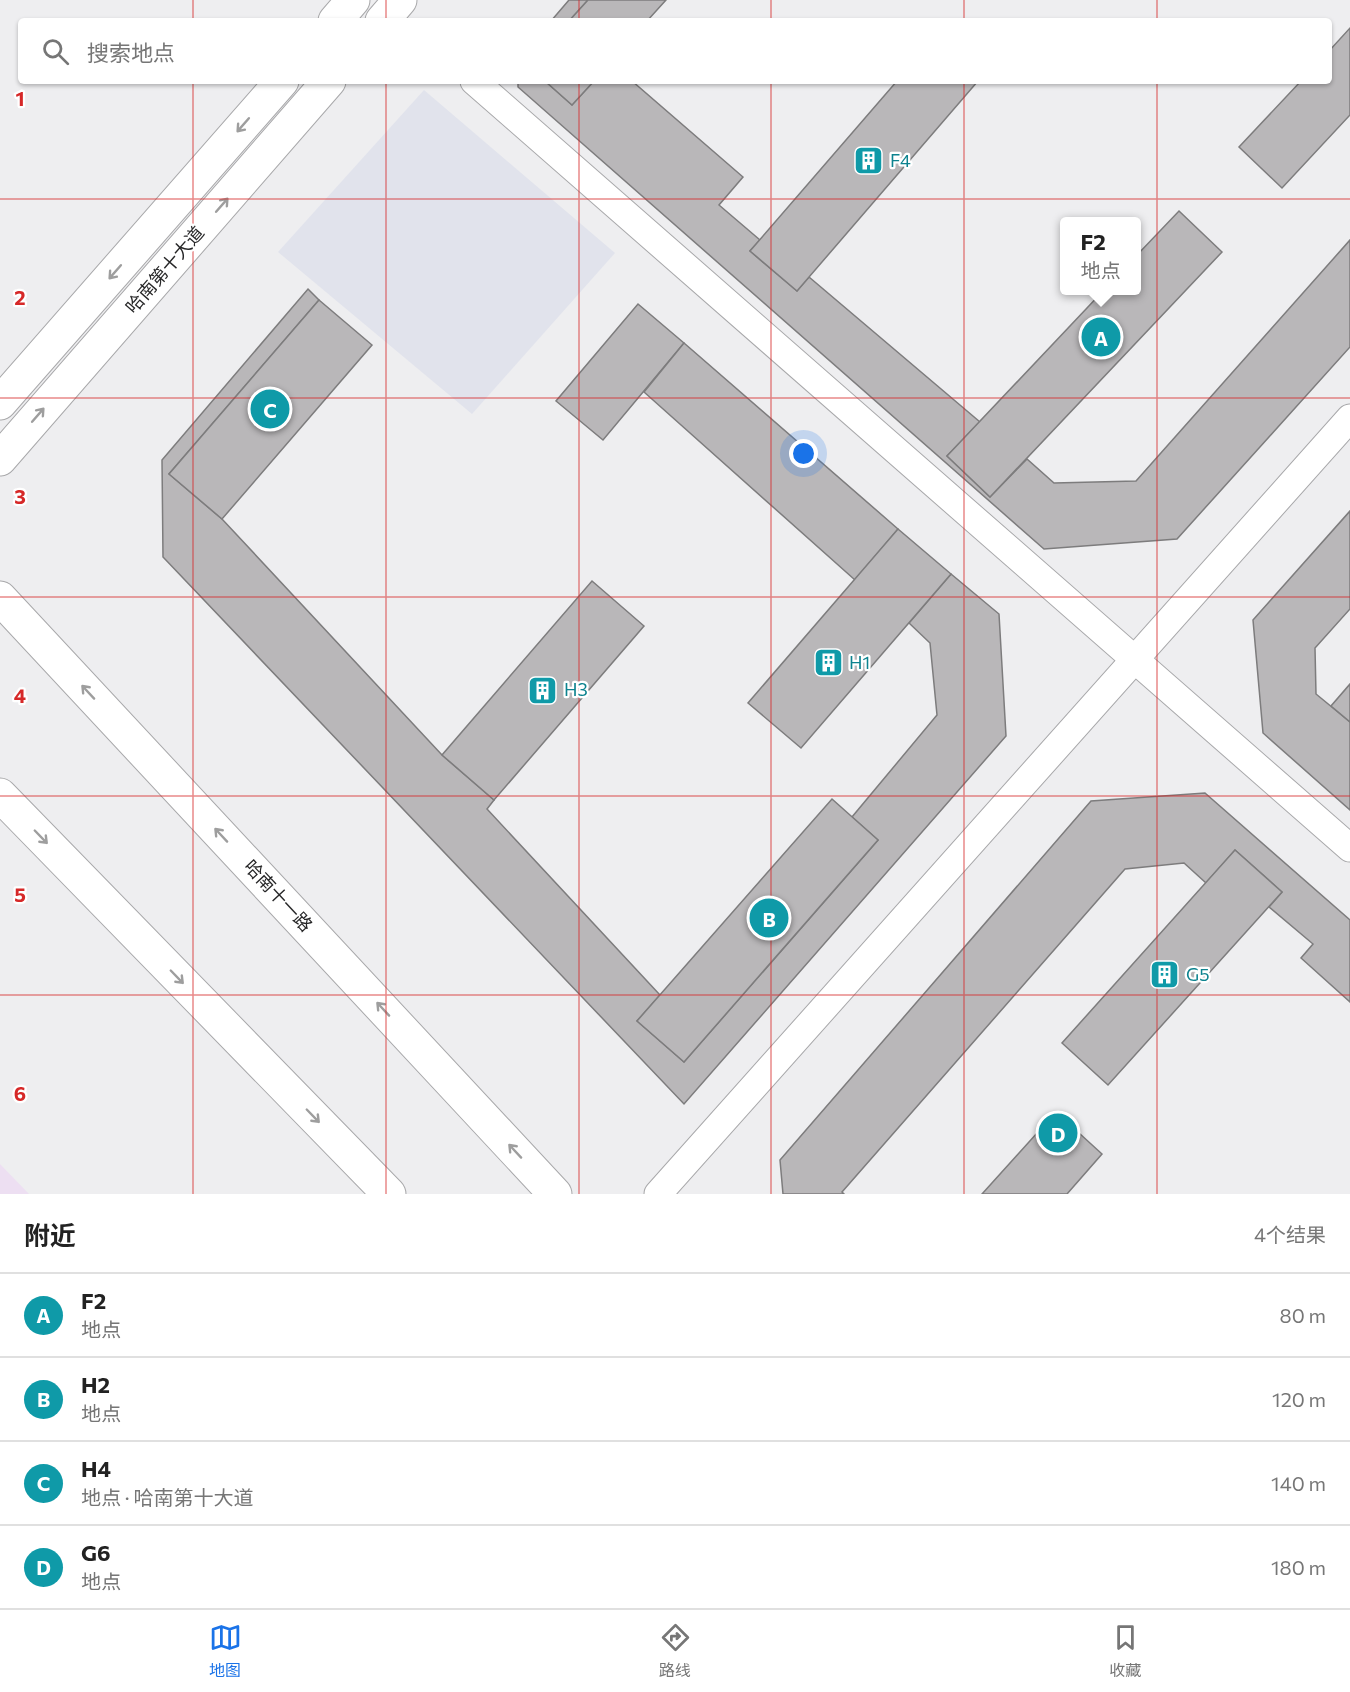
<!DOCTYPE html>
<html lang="zh">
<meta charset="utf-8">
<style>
:root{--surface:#fff;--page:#f2f2f2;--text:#222;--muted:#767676;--line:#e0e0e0;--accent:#1a73e8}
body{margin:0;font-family:Commissioner,"Noto Sans SC",sans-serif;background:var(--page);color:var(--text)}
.you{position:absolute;left:804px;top:454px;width:21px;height:21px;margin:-15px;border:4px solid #fff;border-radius:50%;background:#1a73e8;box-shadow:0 0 0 9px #1a73e833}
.badge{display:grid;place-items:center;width:39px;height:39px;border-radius:50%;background:var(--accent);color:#fff;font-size:20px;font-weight:700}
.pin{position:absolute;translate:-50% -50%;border:3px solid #fff;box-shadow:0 2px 6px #0006}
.popup{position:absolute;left:1060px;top:217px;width:81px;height:78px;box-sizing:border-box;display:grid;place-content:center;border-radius:6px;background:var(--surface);filter:drop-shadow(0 2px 4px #0005);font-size:20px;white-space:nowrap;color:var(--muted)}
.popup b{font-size:22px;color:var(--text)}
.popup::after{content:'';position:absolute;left:50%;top:100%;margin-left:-12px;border:12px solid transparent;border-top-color:var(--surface)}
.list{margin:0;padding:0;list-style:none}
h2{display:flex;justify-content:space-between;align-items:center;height:78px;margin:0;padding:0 24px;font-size:26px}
h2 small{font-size:20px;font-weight:400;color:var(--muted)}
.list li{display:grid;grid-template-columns:39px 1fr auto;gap:18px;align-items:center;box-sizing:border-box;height:84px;padding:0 24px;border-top:2px solid var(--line)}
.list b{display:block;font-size:22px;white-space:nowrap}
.list p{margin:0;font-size:20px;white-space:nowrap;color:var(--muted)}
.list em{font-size:20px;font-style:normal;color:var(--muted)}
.icon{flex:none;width:33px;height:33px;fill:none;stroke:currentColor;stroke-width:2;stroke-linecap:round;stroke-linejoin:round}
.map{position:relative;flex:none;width:1350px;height:1194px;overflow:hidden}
.search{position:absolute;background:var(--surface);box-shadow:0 2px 4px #0004;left:18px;right:18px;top:18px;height:66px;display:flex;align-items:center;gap:15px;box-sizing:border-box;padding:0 21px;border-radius:6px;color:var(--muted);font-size:22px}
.sheet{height:414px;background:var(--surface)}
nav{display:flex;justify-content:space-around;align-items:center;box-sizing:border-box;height:84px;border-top:2px solid var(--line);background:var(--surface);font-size:16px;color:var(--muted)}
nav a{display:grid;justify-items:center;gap:3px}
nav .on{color:var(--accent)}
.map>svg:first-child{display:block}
.built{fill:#e1e3ec}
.industrial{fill:#eddff2}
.building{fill:#b9b7b9;stroke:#7d7c7d;stroke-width:1.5}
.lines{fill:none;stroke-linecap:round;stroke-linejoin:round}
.street-casing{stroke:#a8a8aa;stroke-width:29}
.secondary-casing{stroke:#a8a8aa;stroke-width:35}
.street{stroke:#fff;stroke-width:27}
.secondary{stroke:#fff;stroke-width:33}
.oneway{stroke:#9e9e9e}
.grid{fill:none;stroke:#d62828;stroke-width:1.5;stroke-opacity:0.55}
.labels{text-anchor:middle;stroke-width:4.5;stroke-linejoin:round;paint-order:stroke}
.culture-label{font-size:18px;fill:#0d838f;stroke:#fff;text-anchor:start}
.street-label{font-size:18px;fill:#272728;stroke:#fff}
.grid-label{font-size:20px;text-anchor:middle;font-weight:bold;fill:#d62828;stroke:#fff;stroke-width:4.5;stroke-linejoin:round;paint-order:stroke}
</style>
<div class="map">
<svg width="1350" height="1194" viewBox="0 0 1350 1194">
<rect width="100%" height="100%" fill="#eeeef0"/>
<!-- built -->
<path class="built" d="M424,90L615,253L472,414L278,252Z"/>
<!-- industrial -->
<path class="industrial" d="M0,1164L29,1194H0Z"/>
<!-- building -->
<g class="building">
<path d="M569,0H588L569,21H551Z"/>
<path d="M588,0H666L647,21H569Z"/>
<path d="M1350,28V115L1282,188L1239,147L1301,81H1329V51Z"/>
<path d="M518,81H545L572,105L594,81H632L743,177L719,205L760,240L750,251L797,291L809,277L980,422L947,456L990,497L1027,459L1054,483L1136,481L1350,240V347L1177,539L1044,549L518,87Z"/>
<path d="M545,81H594L572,105Z"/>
<path d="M897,81H978L797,291L750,251Z"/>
<path d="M1179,211L1222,252L990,497L947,456L1104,290H1137V255Z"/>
<path d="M308,289L319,300L169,474L222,519L442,755L494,800L487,809L660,995L637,1021L684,1062L878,840L852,817L937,715L930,643L909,623L951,574L999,614L1006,736L684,1104L163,557L162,460Z"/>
<path d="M319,300L372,345L222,519L169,474Z"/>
<path d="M638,304L684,343L603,440L556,401Z"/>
<path d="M684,343L898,529L855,580L644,392Z"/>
<path d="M1350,511V609L1315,648L1316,694L1350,722V810L1263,733L1253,620Z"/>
<path d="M898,529L951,574L801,748L748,703Z"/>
<path d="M592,581L644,626L494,800L442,755Z"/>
<path d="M1350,684V722L1331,706Z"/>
<path d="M1205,793L1350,920V1002L1301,958L1313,944L1269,907L1282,892L1235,850L1206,883L1184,863L1125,869L842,1192L844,1194H783L780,1160L1091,801Z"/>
<path d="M832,799L878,840L684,1062L637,1021Z"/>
<path d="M1235,850L1282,892L1108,1085L1062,1043Z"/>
<path d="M1056,1112L1102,1154L1067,1194H982Z"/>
</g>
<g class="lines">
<defs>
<g id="street">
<path d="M474,81L1350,848"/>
<path d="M658,1194L1350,418"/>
</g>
<g id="secondary">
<path d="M335,21L353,0"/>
<path d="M382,21L400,0"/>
<path d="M0,403L282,81"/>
<path d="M0,459L329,81"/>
<path d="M0,598L555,1194"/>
<path d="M0,795L389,1194"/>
</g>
</defs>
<!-- street casing -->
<use href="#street" class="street-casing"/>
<!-- secondary casing -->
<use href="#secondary" class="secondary-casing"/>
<!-- street -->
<use href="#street" class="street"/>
<!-- secondary -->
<use href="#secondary" class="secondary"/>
</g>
<!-- one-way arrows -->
<defs><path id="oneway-shaft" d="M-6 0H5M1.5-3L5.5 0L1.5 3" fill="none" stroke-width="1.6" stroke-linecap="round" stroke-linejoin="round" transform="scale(1.5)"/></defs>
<g class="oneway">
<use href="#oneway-shaft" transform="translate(243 125) rotate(131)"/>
<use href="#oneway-shaft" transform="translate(222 205) rotate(-49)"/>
<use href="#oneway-shaft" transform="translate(115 272) rotate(131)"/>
<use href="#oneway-shaft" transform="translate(38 415) rotate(-49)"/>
<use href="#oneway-shaft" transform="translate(88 692) rotate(-133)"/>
<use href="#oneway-shaft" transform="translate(221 835) rotate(-133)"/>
<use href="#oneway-shaft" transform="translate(41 837) rotate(46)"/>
<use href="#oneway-shaft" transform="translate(177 977) rotate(46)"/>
<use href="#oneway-shaft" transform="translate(383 1009) rotate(-133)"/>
<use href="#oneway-shaft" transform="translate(313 1116) rotate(46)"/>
<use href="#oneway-shaft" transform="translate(515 1151) rotate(-133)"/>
</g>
<!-- grid -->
<path class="grid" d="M193,0V21M386,0V21M579,0V21M771,0V21M964,0V21M1157,0V21M193,81V1194M386,81V1194M579,81V1194M771,81V1194M964,81V1194M1157,81V1194M0,199H1350M0,398H1350M0,597H1350M0,796H1350M0,995H1350"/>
<!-- icons -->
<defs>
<symbol id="building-square" viewBox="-11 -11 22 22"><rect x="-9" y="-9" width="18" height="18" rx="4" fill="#0f9aa8" stroke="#fff"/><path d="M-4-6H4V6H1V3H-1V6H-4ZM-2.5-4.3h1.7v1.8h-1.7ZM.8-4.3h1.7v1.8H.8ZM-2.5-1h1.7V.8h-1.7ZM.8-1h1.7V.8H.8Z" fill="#fff"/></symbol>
</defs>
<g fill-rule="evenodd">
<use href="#building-square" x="852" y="144" width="33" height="33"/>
<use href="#building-square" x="812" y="646" width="33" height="33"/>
<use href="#building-square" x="526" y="674" width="33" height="33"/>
<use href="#building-square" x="1148" y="958" width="33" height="33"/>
</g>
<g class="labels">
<!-- culture labels -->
<g class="culture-label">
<text x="890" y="167">F4</text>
<text x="849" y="669">H1</text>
<text x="564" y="696">H3</text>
<text x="1186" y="981">G5</text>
</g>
<!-- street labels -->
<g class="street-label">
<text transform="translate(165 270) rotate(-49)" y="6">哈南第十大道</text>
<text transform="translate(278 896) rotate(47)" y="6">哈南十一路</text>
</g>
</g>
<g class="grid-label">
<text x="20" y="106">1</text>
<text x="20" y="305">2</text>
<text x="20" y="504">3</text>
<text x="20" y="703">4</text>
<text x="20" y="902">5</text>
<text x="20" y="1101">6</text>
</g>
</svg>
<div class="you"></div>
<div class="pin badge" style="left:1101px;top:337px;background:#0f9aa8">A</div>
<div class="popup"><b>F2</b>地点</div>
<div class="pin badge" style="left:769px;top:918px;background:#0f9aa8">B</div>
<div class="pin badge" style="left:270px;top:409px;background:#0f9aa8">C</div>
<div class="pin badge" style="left:1058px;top:1133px;background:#0f9aa8">D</div>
<div class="search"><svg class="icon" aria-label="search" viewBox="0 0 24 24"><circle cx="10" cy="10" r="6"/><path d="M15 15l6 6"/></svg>搜索地点</div>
</div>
<section class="sheet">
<h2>附近<small>4个结果</small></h2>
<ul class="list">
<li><span class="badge" style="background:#0f9aa8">A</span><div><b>F2</b><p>地点</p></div><em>80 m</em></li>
<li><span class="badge" style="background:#0f9aa8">B</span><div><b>H2</b><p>地点</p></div><em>120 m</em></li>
<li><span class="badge" style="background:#0f9aa8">C</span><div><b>H4</b><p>地点 · 哈南第十大道</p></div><em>140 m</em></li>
<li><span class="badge" style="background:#0f9aa8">D</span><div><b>G6</b><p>地点</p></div><em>180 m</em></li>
</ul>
</section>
<nav>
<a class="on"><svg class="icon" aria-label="map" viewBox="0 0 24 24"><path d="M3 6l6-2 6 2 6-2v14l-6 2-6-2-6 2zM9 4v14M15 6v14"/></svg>地图</a>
<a><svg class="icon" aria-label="directions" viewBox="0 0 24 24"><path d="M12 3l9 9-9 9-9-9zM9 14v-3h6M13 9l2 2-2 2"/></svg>路线</a>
<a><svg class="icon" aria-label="saved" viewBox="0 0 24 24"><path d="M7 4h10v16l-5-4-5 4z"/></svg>收藏</a>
</nav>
